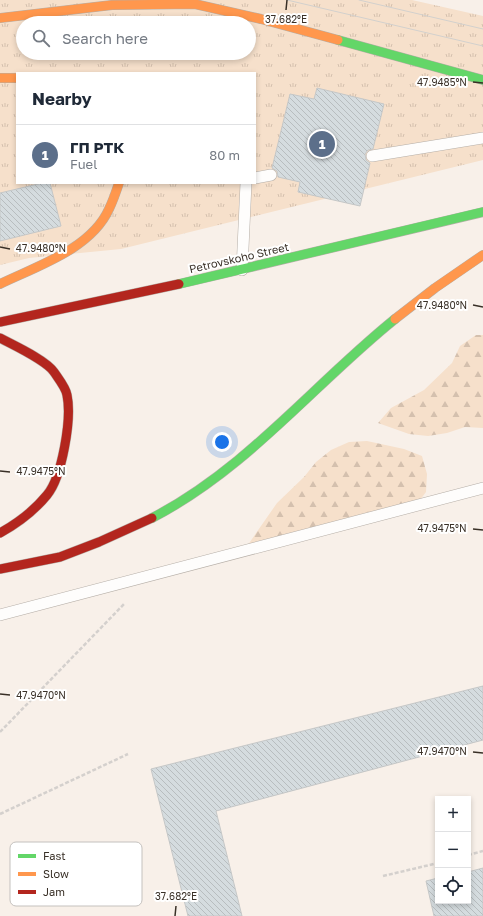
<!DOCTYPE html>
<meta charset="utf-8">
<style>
:root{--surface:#fff;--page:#f6f6f7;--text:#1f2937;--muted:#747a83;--line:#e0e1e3;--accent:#7c736b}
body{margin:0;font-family:"Golos Text",sans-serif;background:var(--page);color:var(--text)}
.controls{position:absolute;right:12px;bottom:12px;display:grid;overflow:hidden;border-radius:0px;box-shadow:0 2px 6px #0003}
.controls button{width:36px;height:36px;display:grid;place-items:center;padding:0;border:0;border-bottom:1px solid var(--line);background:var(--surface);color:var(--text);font:20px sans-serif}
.you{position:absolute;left:222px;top:442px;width:14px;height:14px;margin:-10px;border:3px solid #fff;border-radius:50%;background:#1a73e8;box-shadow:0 0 0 6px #1a73e833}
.badge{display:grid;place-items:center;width:26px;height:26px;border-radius:50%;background:var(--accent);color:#fff;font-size:13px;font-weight:700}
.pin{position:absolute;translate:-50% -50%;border:2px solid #fff;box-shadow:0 1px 4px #0006}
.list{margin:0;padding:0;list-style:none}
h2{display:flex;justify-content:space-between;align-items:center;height:52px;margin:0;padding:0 16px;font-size:17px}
h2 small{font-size:13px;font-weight:400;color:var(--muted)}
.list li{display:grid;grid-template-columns:26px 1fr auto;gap:12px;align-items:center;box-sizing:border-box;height:60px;padding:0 16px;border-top:1px solid var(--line)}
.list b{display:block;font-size:15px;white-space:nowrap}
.list p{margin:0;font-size:13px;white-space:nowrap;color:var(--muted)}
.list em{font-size:13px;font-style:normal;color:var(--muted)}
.icon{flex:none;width:22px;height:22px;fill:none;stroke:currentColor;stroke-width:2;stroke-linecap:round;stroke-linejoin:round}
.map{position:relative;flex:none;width:483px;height:916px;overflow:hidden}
.search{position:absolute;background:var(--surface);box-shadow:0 2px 6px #0003;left:16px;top:16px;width:240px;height:44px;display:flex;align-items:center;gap:10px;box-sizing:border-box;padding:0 14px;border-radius:22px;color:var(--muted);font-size:15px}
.panel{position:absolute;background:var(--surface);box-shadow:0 2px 6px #0003;left:16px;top:72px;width:240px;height:112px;border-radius:0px}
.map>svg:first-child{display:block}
.grass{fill:url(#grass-tufts);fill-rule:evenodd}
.forest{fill:url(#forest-firs)}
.building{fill:url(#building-back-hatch);stroke:#c5c7c7}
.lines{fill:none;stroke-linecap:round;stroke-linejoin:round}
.lane-casing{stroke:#b5aea7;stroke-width:12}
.fast-casing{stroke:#b5aea7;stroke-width:10}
.slow-casing{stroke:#b5aea7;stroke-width:10}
.jam-casing{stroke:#b5aea7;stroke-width:10}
.path{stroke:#d4d0cd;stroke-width:2.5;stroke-dasharray:4 2;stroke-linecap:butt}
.lane{stroke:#fefdfc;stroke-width:11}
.fast{stroke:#63d668;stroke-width:9}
.slow{stroke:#ff974d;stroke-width:9}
.jam{stroke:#b3261e;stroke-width:9}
.tram{stroke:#d2d0cd;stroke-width:1}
.ticks{fill:none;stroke:#393027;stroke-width:1.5}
.labels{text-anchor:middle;stroke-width:4;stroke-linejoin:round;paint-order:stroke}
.street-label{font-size:11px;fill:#393027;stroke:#fff}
.key{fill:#fff;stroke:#c4c1be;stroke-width:1}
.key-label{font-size:11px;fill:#393027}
.ticks-label{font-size:10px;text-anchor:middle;fill:#393027;stroke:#fff;stroke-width:4;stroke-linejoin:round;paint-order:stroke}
</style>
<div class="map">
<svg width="483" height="916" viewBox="0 0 483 916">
<defs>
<pattern id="grass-tufts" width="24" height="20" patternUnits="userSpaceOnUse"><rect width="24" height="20" fill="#f6e0cb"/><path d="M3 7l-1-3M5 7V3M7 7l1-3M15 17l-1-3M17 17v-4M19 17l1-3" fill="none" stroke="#d4c0ae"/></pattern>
<pattern id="forest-firs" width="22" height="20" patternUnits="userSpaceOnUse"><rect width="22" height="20" fill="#f6e0cb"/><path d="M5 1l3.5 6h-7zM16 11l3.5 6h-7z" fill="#d4c0ae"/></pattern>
<pattern id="building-back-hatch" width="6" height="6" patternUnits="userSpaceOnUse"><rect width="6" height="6" fill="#d5dcdf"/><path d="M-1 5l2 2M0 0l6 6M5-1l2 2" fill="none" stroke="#b8bdbf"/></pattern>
</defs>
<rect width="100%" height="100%" fill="#f8f0e9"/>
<!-- grass -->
<path class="grass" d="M0,0H412L483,16V160L121,249L29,258L0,265ZM23,23H249V53H23ZM17,73H255V183H17Z"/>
<!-- forest -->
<g class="forest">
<path d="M476,335H483V428L465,427L447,433L428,436L409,434L378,423L391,408L424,390L452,363L460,346Z"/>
<path d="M367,441L404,449L422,456L427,474L426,492L414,508L245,549L277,503L304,477L316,462L331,450L349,442Z"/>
</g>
<!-- building -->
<g class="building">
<path d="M317,88L384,104L373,149L368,150L365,154L366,160L370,163L360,206L298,192L300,182L278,177L277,171L272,168L290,94L314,99Z"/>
<path d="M42,183H50L61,226L0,241V193Z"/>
<path d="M483,686V740L216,811L242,916H188L151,769Z"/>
<path d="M483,868V916H434L426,881L438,878V901H468V872Z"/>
</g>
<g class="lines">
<defs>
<g id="lane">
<path d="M372,156L483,138"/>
<path d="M255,178L271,175"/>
<path d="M242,270L246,183"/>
<path d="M0,615L483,488"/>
</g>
<g id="fast">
<path d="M338,40L483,80"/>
<path d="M179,284L483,212"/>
<path d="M152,518C247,469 313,385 395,319"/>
</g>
<g id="slow">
<path d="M0,18L112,5L195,4L261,19L338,40"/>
<path d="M0,78H17"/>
<path d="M0,284C37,266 91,249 109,209C113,201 116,192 119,183"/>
<path d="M395,319L435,288L483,255"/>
</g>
<g id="jam">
<path d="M0,322L179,284"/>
<path d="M0,338C13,345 46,360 54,372C58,378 66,388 67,395C72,419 62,477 47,495C34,511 18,523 0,533"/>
<path d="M0,569L60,557L99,542L152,518"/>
</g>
</defs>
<!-- lane casing -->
<use href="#lane" class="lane-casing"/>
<!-- fast casing -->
<use href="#fast" class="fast-casing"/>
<!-- slow casing -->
<use href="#slow" class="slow-casing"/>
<!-- jam casing -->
<use href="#jam" class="jam-casing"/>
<!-- path -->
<g class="path">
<path d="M0,732L125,603"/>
<path d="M0,814L128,754"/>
<path d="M468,855L483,851"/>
<path d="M383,876L438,863"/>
</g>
<!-- lane -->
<use href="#lane" class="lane"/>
<!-- fast -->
<use href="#fast" class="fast"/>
<!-- slow -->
<use href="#slow" class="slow"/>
<!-- jam -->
<use href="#jam" class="jam"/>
<!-- tram -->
<g class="tram">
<path d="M287,0L483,46"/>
<path d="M359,0L483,29"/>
</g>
</g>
<!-- ticks -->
<path class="ticks" d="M286,10L287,0M473,82L483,83M0,247L10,249M473,305L483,307M0,471L10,472M473,529L483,530M0,694L10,695M473,752L483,753M175,916L176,906"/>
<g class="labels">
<!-- street labels -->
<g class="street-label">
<text transform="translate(239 258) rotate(-13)" y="4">Petrovskoho Street</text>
</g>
</g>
<!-- legend -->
<rect x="10" y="842" width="132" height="64" rx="6" class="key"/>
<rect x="18" y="854" width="18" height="4" fill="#63d668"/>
<rect x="18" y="872" width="18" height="4" fill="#ff974d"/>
<rect x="18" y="890" width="18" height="4" fill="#b3261e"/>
<g class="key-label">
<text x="43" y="860">Fast</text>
<text x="43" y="878">Slow</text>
<text x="43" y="896">Jam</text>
</g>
<g class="ticks-label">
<text x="286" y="23">37.682°E</text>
<text x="442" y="86">47.9485°N</text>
<text x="41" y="252">47.9480°N</text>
<text x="442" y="309">47.9480°N</text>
<text x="41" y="475">47.9475°N</text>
<text x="442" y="532">47.9475°N</text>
<text x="41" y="699">47.9470°N</text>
<text x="442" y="755">47.9470°N</text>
<text x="176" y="900">37.682°E</text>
</g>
</svg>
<div class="controls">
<button>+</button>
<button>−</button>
<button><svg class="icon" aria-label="locate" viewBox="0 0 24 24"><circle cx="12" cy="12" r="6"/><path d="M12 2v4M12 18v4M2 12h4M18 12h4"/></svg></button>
</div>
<div class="you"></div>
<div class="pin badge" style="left:322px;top:144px;background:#5c6f8a">1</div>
<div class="search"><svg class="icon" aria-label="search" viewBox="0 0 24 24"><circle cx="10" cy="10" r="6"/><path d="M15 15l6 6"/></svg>Search here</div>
<section class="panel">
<h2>Nearby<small></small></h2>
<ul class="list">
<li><span class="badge" style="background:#5c6f8a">1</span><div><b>ГП РТК</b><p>Fuel</p></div><em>80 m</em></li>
</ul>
</section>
</div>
